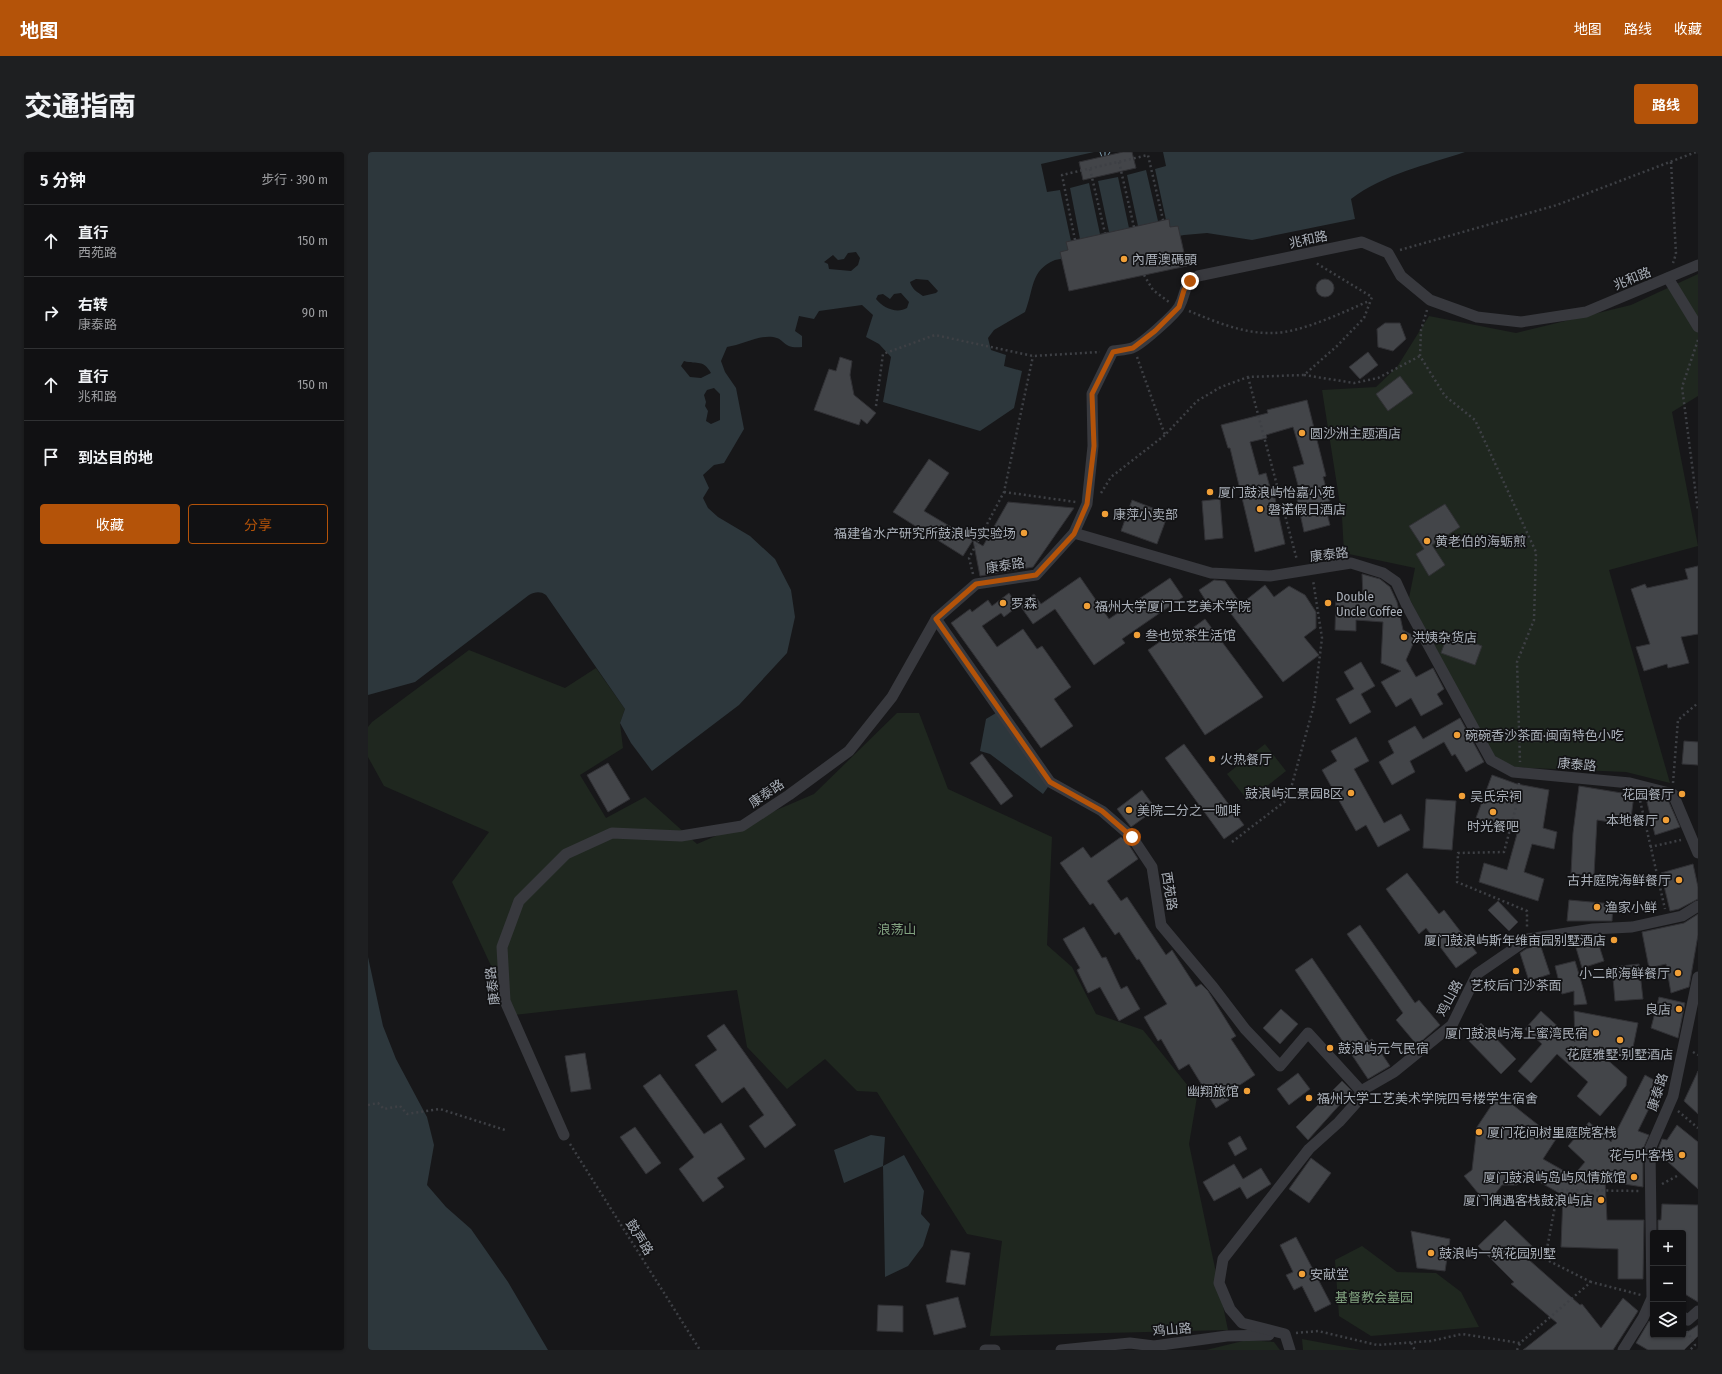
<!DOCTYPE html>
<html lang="zh">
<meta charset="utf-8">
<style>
:root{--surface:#111113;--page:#1e1f21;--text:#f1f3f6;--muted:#9c9da0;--line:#303133;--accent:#b45309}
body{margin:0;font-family:"Fira Sans Condensed","Noto Sans SC",sans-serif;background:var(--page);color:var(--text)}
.controls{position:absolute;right:12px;bottom:12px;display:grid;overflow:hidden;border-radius:4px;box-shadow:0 1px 3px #0004}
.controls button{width:36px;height:36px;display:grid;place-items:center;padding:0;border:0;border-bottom:1px solid var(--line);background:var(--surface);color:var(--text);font:20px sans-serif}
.stop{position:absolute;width:12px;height:12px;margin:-9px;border:3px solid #b45309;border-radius:50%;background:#fff}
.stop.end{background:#b45309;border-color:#fff;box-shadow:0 1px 4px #0008}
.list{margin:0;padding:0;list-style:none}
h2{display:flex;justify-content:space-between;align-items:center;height:52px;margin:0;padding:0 16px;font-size:17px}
h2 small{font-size:13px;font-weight:400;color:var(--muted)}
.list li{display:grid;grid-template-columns:26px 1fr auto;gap:12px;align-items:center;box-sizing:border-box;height:72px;padding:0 16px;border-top:1px solid var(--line)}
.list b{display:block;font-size:15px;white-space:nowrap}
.list p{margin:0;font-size:13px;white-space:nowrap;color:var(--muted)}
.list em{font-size:13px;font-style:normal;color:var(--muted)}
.actions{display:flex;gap:8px;padding:12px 16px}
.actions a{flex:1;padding:9px 0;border:1px solid var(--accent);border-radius:4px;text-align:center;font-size:14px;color:var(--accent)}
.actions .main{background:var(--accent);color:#fff}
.icon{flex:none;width:22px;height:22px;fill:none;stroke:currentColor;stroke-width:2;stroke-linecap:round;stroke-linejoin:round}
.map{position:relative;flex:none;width:1330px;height:1198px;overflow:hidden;border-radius:4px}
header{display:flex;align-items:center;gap:24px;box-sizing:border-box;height:56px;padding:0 20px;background:var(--accent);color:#fff}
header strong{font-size:19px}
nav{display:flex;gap:22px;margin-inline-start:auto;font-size:14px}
.intro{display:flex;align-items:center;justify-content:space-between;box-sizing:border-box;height:96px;padding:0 24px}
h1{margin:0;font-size:28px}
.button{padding:10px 18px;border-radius:4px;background:var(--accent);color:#fff;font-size:14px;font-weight:700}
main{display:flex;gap:24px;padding:0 24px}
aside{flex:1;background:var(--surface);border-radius:4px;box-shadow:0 1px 3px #0004}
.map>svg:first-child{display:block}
.green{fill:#1f271f}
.water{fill:#2d373c;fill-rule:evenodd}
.pier{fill:#171719}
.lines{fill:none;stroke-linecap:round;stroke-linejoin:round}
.ferry{stroke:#80a0b3;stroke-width:1;stroke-dasharray:5 4;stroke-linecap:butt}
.building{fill:#434549;stroke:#313135}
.path{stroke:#3e4045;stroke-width:2.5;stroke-dasharray:2 3;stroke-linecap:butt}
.minor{stroke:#38393e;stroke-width:11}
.route{stroke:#b45309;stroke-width:5}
.poi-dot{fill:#f09f37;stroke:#121214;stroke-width:1.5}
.labels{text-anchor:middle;stroke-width:3.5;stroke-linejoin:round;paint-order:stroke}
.street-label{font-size:13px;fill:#a9afb8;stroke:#121214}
.poi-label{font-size:13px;fill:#a9afb8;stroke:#121214;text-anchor:start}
.park-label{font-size:13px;fill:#82a380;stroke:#121214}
</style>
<header>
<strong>地图</strong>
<nav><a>地图</a><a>路线</a><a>收藏</a></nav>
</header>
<div class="intro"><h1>交通指南</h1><a class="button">路线</a></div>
<main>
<aside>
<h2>5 分钟<small>步行 · 390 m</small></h2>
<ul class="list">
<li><svg class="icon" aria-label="ahead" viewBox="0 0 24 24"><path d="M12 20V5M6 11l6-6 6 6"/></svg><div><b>直行</b><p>西苑路</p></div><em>150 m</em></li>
<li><svg class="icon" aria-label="right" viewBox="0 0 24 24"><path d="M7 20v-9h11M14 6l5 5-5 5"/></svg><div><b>右转</b><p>康泰路</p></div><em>90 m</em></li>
<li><svg class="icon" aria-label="ahead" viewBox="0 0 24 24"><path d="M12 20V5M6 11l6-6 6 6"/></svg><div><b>直行</b><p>兆和路</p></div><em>150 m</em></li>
<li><svg class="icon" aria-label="arrive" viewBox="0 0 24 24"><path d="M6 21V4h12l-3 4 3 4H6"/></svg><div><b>到达目的地</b></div></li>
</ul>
<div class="actions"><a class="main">收藏</a><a>分享</a></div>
</aside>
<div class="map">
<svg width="1330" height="1198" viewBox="0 0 1330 1198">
<rect width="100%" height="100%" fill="#171719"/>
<!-- green -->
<g class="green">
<path d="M1330,122V244L1304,260L1330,394L1241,418L1302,631L1258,620L1141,615L1124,602L1041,446L1047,416L976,401L974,365L954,238L1008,235L1029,215L1061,164L1148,181L1263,153Z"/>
<path d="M101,498L197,536L228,516L257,557L252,571L255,596L212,623L238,666L277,645L329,692L446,642L529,561H551L580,637L684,685L679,793L704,815L728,862L775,878L829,945L821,992L860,1178L622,1184L634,1089L599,1082L509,940L489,939L457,907L419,937L379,895L369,838L146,863L84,730L121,680L16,634L0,605V575L4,570Z"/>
<path d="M897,592L918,619L880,649L859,622Z"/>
<path d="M994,1094L1029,1120L1068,1121L1093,1140L1111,1175L1003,1184L971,1164L967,1108Z"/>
<path d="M934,1187L993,1198H935Z"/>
<path d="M879,1188L906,1190L912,1198H838Z"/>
</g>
<!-- water -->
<g class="water">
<path d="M0,0H1097C1058,13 1016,22 983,47L987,67L884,88L839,81L816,83L687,108C662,118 666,138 657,160L626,178L620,186L623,198L638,203L636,214L654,219L646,256L612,279L515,250L523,205L511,192L498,185L505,163L494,153L451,159L446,167L431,164L427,179L434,184V195C414,197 418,187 405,185C390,183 374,193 359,195L353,209L357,220L368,236L376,277L356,311L346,313L335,323L341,336L335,346L340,356L350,365L382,384L407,407L423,438L427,465L419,501L371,553L284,619L263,591L252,571L257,557L178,443C172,439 167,440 161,443L47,530L0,543ZM488,100L492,106L490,113L483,119L461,117L460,112L456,110L465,103L470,108L476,107L480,101ZM548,127L560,128L570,139L568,141L555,144C549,140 544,137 542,130ZM533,141L541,150L539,156C529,162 515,156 508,147L510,143L515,142L522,147L526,142ZM316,209C330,213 335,207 343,221L333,226L322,225L313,214ZM346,236L352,242V268L343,272L338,269L340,259L337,254L338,250L336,243L339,238Z"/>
<path d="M628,561L680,635L675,642L622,602L612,599L618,567Z"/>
<path d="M0,805L15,874L28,907L59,965L66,993L59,1033L78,1055L103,1077L140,1130L180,1198H0Z"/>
<path d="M503,983L517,985L515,1014L536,1003L556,1039L553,1062L562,1072L555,1094L540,1114L517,1125L515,1014L476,1031L466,998Z"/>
</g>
<!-- pier -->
<path class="pier" d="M726,0H795L798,14L787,17L798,68L790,69L778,18L759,23L770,74L761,76L750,25L730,29L741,80L732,82L721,31L702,36L712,87L703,89L692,38L679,40L673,12Z"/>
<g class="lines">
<!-- ferry -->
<g class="ferry">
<path d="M732,0L734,5"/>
<path d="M737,0V5"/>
<path d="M740,3L742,0"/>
</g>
</g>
<!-- building -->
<g class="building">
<path d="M755,0H764L768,16L715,28L711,10Z"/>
<path d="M801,67L802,75L810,74L819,114L701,139L692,100L700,98L698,90Z"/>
<circle cx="957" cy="136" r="9"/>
<path d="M1017,171H1032L1038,187L1025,199L1010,195L1009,177Z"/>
<path d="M1000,200L1010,213L992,227L981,215Z"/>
<path d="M472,205L484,209L482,223L486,243L508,261L499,272L493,267L491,273L446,258L461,217L468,219Z"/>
<path d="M1032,224L1045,241L1020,259L1008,242Z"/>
<path d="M939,248L958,324L955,325L962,349L956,350L962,373L936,380L927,338L931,337L925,315L936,312L925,275L898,283L899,286L882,290L891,323L898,321L905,346H907L917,392L887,400L862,296H860L853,273L900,261L899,258Z"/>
<path d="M561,307L581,321L556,359L605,388L595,404L525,360Z"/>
<path d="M852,347L855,386L837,388L834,349Z"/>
<path d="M764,348L800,362L789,392L753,379Z"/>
<path d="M640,350L706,356L665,415L612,424L605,388L615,394Z"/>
<path d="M1077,352L1092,375L1064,393L1077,413L1061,424L1048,402L1056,397L1041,374Z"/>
<path d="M1330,414V482L1313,485L1321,511L1300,516L1299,512L1276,519L1268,495L1282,492L1263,437L1277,432L1279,436L1320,427L1317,417Z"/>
<path d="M994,422L1012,427L1022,435L1029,450L1035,478L1048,485L1038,508L1048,525L1065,516L1076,537L1069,542L1075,552L1053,564L1043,546L1028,555L1013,530L1033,519L1013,511L1015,470L988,468V479L967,478L968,444H995Z"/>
<path d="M712,425L741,467L802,426L815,445L754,487L757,491L726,513L687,457L665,472L651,452L666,442L673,452Z"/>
<path d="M846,428L857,429L873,452L897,433L906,445L921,434L937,443L948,460V476L936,485L951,503L915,530L854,450L843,457L831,438Z"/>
<path d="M641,441L650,454L636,465L633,461L614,474L629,495L655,477L669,497L674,494L703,535L686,547L705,574L673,596L583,471L602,457L604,460L620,448L624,454Z"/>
<path d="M837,467L895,545L837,583L780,498L806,480L811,486Z"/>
<path d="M1080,481L1114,494L1107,513L1073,501Z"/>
<path d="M993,510L1007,534L993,542L1003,560L982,572L968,547L986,537L976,520Z"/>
<path d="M1092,566L1116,610L1098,620L1087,602L1084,604L1076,590L1042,609L1047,620L1024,633L1011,610L1026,601L1020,589L1047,574L1055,587Z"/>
<path d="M988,585L1001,609L986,617L1016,671L1033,662L1042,678L1010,695L998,673L988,679L954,618L969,609L963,599Z"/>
<path d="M1316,589L1330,590V613L1314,612Z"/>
<path d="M816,592L876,673L856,687L797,606Z"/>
<path d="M614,602L645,644L633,653L602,611Z"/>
<path d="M240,611L262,647L240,660L219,623Z"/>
<path d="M1124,623L1149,632L1181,638L1175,676L1189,680L1186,697L1164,692L1156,720L1176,727L1170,749L1111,730L1116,711L1139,718L1149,682L1108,666Z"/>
<path d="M1211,634L1266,643L1262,673L1229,668L1226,723L1203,722L1205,681Z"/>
<path d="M774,638L788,657L763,675L749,657Z"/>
<path d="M1277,642L1300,648L1312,675L1287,683Z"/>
<path d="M1058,647L1088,649L1084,698L1055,696Z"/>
<path d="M753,685L759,690L770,707L739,729L753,749L759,745L798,803L804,798L828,835L833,832L840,839L868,884L863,887L887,923L858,942L861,948L848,956L821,912L811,918L793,887L790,889L776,865L799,852L771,807L769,808L751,780L747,783L725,751L722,753L692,711L715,695L723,706Z"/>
<path d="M1325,712L1330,735V747L1311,757L1302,759L1293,721Z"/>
<path d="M1039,721L1071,762L1076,758L1109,801L1088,816L1058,776L1051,782L1018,737Z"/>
<path d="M1201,748L1245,752L1244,769H1199Z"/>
<path d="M1130,749L1150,770L1141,779L1120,758Z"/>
<path d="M1330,762V783L1321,835L1303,841L1298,812L1281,816L1274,780L1316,771Z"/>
<path d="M992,773L1047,851L1051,848L1072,873L1049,893L1028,868L1035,861L979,782Z"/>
<path d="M716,775L734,806L738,805L753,837L759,834L772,857L751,869L732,835L720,841L709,818L712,816L695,787Z"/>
<path d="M1228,784L1236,809L1214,816L1206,789Z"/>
<path d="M1172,792L1182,822L1161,829L1152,801L1158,797Z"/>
<path d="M944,806L1001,889L1004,887L1022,914L1000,927L927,818Z"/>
<path d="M1207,809L1215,836L1219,852L1206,853V839L1194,842L1187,814Z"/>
<path d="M1271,812L1275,847L1247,849L1244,815Z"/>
<path d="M1291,845L1317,851L1310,886L1283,876Z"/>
<path d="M913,857L930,872L912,892L895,876Z"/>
<path d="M1173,859L1207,890L1206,859L1270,871L1263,905L1228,898L1259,925L1258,934L1232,964L1209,944L1220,930L1189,902L1163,931L1150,919L1174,892L1157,877Z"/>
<path d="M1113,871L1148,907L1133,922L1098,886Z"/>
<path d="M356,872L428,973L397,996L381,974L396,963L376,935L354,951L327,913L349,898L339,884Z"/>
<path d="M217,901L223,937L203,940L197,904Z"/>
<path d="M1330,919V962L1316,949Z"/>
<path d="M930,921L942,937L921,953L909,937Z"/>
<path d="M292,922L336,982L353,971L377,1007L349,1026L356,1035L335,1050L311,1017L326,1005L275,934Z"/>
<path d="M1277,923L1293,932L1270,979L1281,983L1275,997V1035L1237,1029L1239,1068H1276L1275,1127H1250V1097L1193,1095L1195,1043L1155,1021L1149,1033H1134L1119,1052L1096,1024L1104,1018L1109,975L1131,942L1188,987L1175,1007L1205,1024L1217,1010L1200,994L1221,970L1243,990Z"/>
<path d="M974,929L984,939L940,988L928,975Z"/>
<path d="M1309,973L1330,990V1037L1289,1000L1294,987L1299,988Z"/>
<path d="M267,975L293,1011L278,1022L252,985Z"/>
<path d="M872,984L879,997L867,1004L860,991Z"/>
<path d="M943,1006L963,1021L941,1051L921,1037Z"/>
<path d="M866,1012L875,1027L893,1016L903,1032L879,1047L872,1035L846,1049L835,1030Z"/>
<path d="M1294,1052L1330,1053V1150L1315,1141V1081H1290V1068H1293Z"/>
<path d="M1137,1068L1168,1098L1160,1107L1212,1153L1214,1152L1233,1176L1255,1146L1270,1159L1245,1198H1155L1189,1171L1143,1132L1146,1130L1110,1094Z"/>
<path d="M1043,1079L1082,1087L1077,1119L1049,1116Z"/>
<path d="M928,1085L963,1152L947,1160L934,1134L926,1138L918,1123L925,1120L912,1093Z"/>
<path d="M583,1098L602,1101L597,1133L578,1130Z"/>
<path d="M590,1145L598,1175L566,1183L558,1153Z"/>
<path d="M510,1153L535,1154V1180L509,1179Z"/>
<path d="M1281,1169L1285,1171V1183H1315L1330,1173V1184L1316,1198H1280L1268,1191Z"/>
</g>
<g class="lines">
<!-- path -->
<g class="path">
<path d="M751,10L766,75"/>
<path d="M1303,10L1308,102L1305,111"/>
<path d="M722,17L737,81"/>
<path d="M707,88L694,23L780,3L795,68"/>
<path d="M1032,98L1189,53L1328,0"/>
<path d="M776,123L785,138L801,150"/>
<path d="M1059,158L1053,178L1052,204L1077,244L1107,268L1168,400L1166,468L1149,510L1152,610"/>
<path d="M821,159C848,170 876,182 905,181C932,181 976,160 1001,149"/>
<path d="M1330,188L1314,235L1330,359"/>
<path d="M769,205L797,283L829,249L853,235L880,225L936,223L969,194L996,166L1004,145L948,111"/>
<path d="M936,223L986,231L1010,226L1052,204"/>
<path d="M880,225L929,408"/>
<path d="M508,254L515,202L567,183L665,204L732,200"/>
<path d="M636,340L708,350"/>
<path d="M733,341L743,325L797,283"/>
<path d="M605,422L601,406L636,340L665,204"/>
<path d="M1151,631L1148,655L1136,700L1090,701L1089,730L1159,759V776"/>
<path d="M1305,631L1310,568L1330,551"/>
<path d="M1271,644L1297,757"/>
<path d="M864,690L920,647L946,553L954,486L945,428"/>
<path d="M1282,695L1313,688"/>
<path d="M1325,900L1330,903"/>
<path d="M0,953L10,951L16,957L32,954L39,962L72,957L137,978"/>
<path d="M1310,959L1330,976"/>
<path d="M202,992L332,1198"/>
<path d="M1294,1032L1309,1024"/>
<path d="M1223,1130L1177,1107L1190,1038L1272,1039"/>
<path d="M1319,1179L1327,1193L1322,1198"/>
<path d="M928,1181L950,1179L1009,1193L1063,1189L1094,1182L1152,1191L1223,1130L1273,1143"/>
<path d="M1043,1191L1047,1198"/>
<path d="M1149,1198L1152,1191"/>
</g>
<!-- minor -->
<g class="minor">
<path d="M1300,126L1330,175"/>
<path d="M706,381L719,352L725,294L724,242L745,199C751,198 758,198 764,196C773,193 806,163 811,155C819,141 813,135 830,124L994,90L1020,101L1033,124L1062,148L1109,165L1153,170L1218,160L1330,113"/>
<path d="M568,467L682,630L734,659L764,685L784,715L793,773L845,835L877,877L912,914L940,881L993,939"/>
<path d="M196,983L137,849L134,795L151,749L198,702L244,681L313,684L374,674L421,643L481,599L524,545L568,467L608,432L668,423L706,381L843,421L902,424L983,411L1015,421L1028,430L1039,454L1123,608L1145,620L1262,631L1305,642L1330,701"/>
<path d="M1315,1165L1320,1168L1330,1159"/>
<path d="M617,1198H627"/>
<path d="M693,1198L762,1191L786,1194L859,1184L901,1183"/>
<path d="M922,1198L917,1182L874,1171L862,1157L851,1131L855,1107L941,997L971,970L988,951L993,939L1026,920L1084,873L1109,822L1160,787L1225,777L1264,775L1314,764L1330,754"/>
<path d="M1255,1198L1275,1166L1284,1146L1282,997L1305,944L1330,825"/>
</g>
</g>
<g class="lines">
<!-- route -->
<path class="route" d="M764,685L734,659L682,630L568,467L608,432L668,423L706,382L719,352L726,294L724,242L745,200L765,196L787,179L811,155L816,138L822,129"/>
</g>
<!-- markers -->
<g class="poi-dot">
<circle cx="756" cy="107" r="4"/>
<circle cx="934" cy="281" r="4"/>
<circle cx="842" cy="340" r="4"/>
<circle cx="892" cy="357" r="4"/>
<circle cx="737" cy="362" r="4"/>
<circle cx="656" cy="381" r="4"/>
<circle cx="1059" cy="389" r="4"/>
<circle cx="635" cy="451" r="4"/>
<circle cx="960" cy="451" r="4"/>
<circle cx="719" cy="454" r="4"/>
<circle cx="769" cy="483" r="4"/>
<circle cx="1036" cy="485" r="4"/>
<circle cx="1089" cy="583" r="4"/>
<circle cx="844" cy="607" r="4"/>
<circle cx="983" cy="641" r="4"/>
<circle cx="1314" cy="642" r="4"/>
<circle cx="1094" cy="644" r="4"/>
<circle cx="761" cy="658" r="4"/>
<circle cx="1125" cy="660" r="4"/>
<circle cx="1298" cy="668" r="4"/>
<circle cx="1311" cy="728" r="4"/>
<circle cx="1229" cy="755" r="4"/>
<circle cx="1246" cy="788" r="4"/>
<circle cx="1148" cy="819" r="4"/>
<circle cx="1310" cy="821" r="4"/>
<circle cx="1311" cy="857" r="4"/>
<circle cx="1228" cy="881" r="4"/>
<circle cx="1252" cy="888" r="4"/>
<circle cx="962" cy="896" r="4"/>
<circle cx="879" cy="939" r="4"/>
<circle cx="941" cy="946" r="4"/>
<circle cx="1111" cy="980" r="4"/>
<circle cx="1314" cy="1003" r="4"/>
<circle cx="1266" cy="1025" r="4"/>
<circle cx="1233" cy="1048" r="4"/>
<circle cx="1063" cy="1101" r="4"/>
<circle cx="934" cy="1122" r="4"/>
</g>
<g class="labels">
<!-- street labels -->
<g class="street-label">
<text transform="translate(940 87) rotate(-12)" y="5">兆和路</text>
<text transform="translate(1264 126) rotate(-22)" y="5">兆和路</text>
<text transform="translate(961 402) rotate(-7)" y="5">康泰路</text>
<text transform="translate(637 413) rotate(-9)" y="5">康泰路</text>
<text transform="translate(1209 612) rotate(5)" y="5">康泰路</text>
<text transform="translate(398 641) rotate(-34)" y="5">康泰路</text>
<text transform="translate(802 739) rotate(81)" y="5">西苑路</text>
<text transform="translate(124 834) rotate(-97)" y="5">康泰路</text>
<text transform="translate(1081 846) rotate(-62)" y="5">鸡山路</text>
<text transform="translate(1289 940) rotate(-72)" y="5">康泰路</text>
<text transform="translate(272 1085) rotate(58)" y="5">鼓声路</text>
<text transform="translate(804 1177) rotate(-5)" y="5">鸡山路</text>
</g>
<!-- poi labels -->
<g class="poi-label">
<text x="764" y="112">內厝澳碼頭</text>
<text x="942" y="286">圆沙洲主题酒店</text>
<text x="850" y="345">厦门鼓浪屿怡嘉小苑</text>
<text x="900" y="362">磐诺假日酒店</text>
<text x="745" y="367">康萍小卖部</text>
<text x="648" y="386" text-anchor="end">福建省水产研究所鼓浪屿实验场</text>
<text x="1067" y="394">黄老伯的海蛎煎</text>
<text x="968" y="449">Double<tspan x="968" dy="15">Uncle Coffee</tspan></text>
<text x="643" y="456">罗森</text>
<text x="727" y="459">福州大学厦门工艺美术学院</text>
<text x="777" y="488">叁也觉茶生活馆</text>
<text x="1044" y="490">洪姨杂货店</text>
<text x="1097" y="588">碗碗香沙茶面·闽南特色小吃</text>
<text x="852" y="612">火热餐厅</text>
<text x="975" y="646" text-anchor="end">鼓浪屿汇景园B区</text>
<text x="1306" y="647" text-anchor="end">花园餐厅</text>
<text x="1102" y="649">吴氏宗祠</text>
<text x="769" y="663">美院二分之一咖啡</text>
<text x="1290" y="673" text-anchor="end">本地餐厅</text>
<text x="1125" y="679" text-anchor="middle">时光餐吧</text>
<text x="1303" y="733" text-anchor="end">古井庭院海鲜餐厅</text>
<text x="1237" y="760">渔家小鲜</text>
<text x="1238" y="793" text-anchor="end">厦门鼓浪屿斯年维亩园别墅酒店</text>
<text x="1302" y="826" text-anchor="end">小二郎海鲜餐厅</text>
<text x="1148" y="838" text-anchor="middle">艺校后门沙茶面</text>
<text x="1303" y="862" text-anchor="end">良店</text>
<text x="1220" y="886" text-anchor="end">厦门鼓浪屿海上蜜湾民宿</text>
<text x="970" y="901">鼓浪屿元气民宿</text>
<text x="1252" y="907" text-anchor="middle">花庭雅墅·别墅酒店</text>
<text x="871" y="944" text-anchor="end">幽翔旅馆</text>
<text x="949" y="951">福州大学工艺美术学院四号楼学生宿舍</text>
<text x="1119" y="985">厦门花间树里庭院客栈</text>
<text x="1306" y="1008" text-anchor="end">花与叶客栈</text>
<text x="1258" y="1030" text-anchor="end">厦门鼓浪屿岛屿风情旅馆</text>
<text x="1225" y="1053" text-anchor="end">厦门偶遇客栈鼓浪屿店</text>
<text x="1071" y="1106">鼓浪屿一筑花园别墅</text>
<text x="942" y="1127">安献堂</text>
</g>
<!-- park labels -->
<g class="park-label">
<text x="529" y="782">浪荡山</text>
<text x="1006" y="1150">基督教会墓园</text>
</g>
</g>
</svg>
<div class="controls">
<button>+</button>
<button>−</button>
<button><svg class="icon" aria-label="layers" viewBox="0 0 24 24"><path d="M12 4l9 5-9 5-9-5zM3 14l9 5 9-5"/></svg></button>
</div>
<div class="stop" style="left:764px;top:685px"></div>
<div class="stop end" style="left:822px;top:129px"></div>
</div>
</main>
